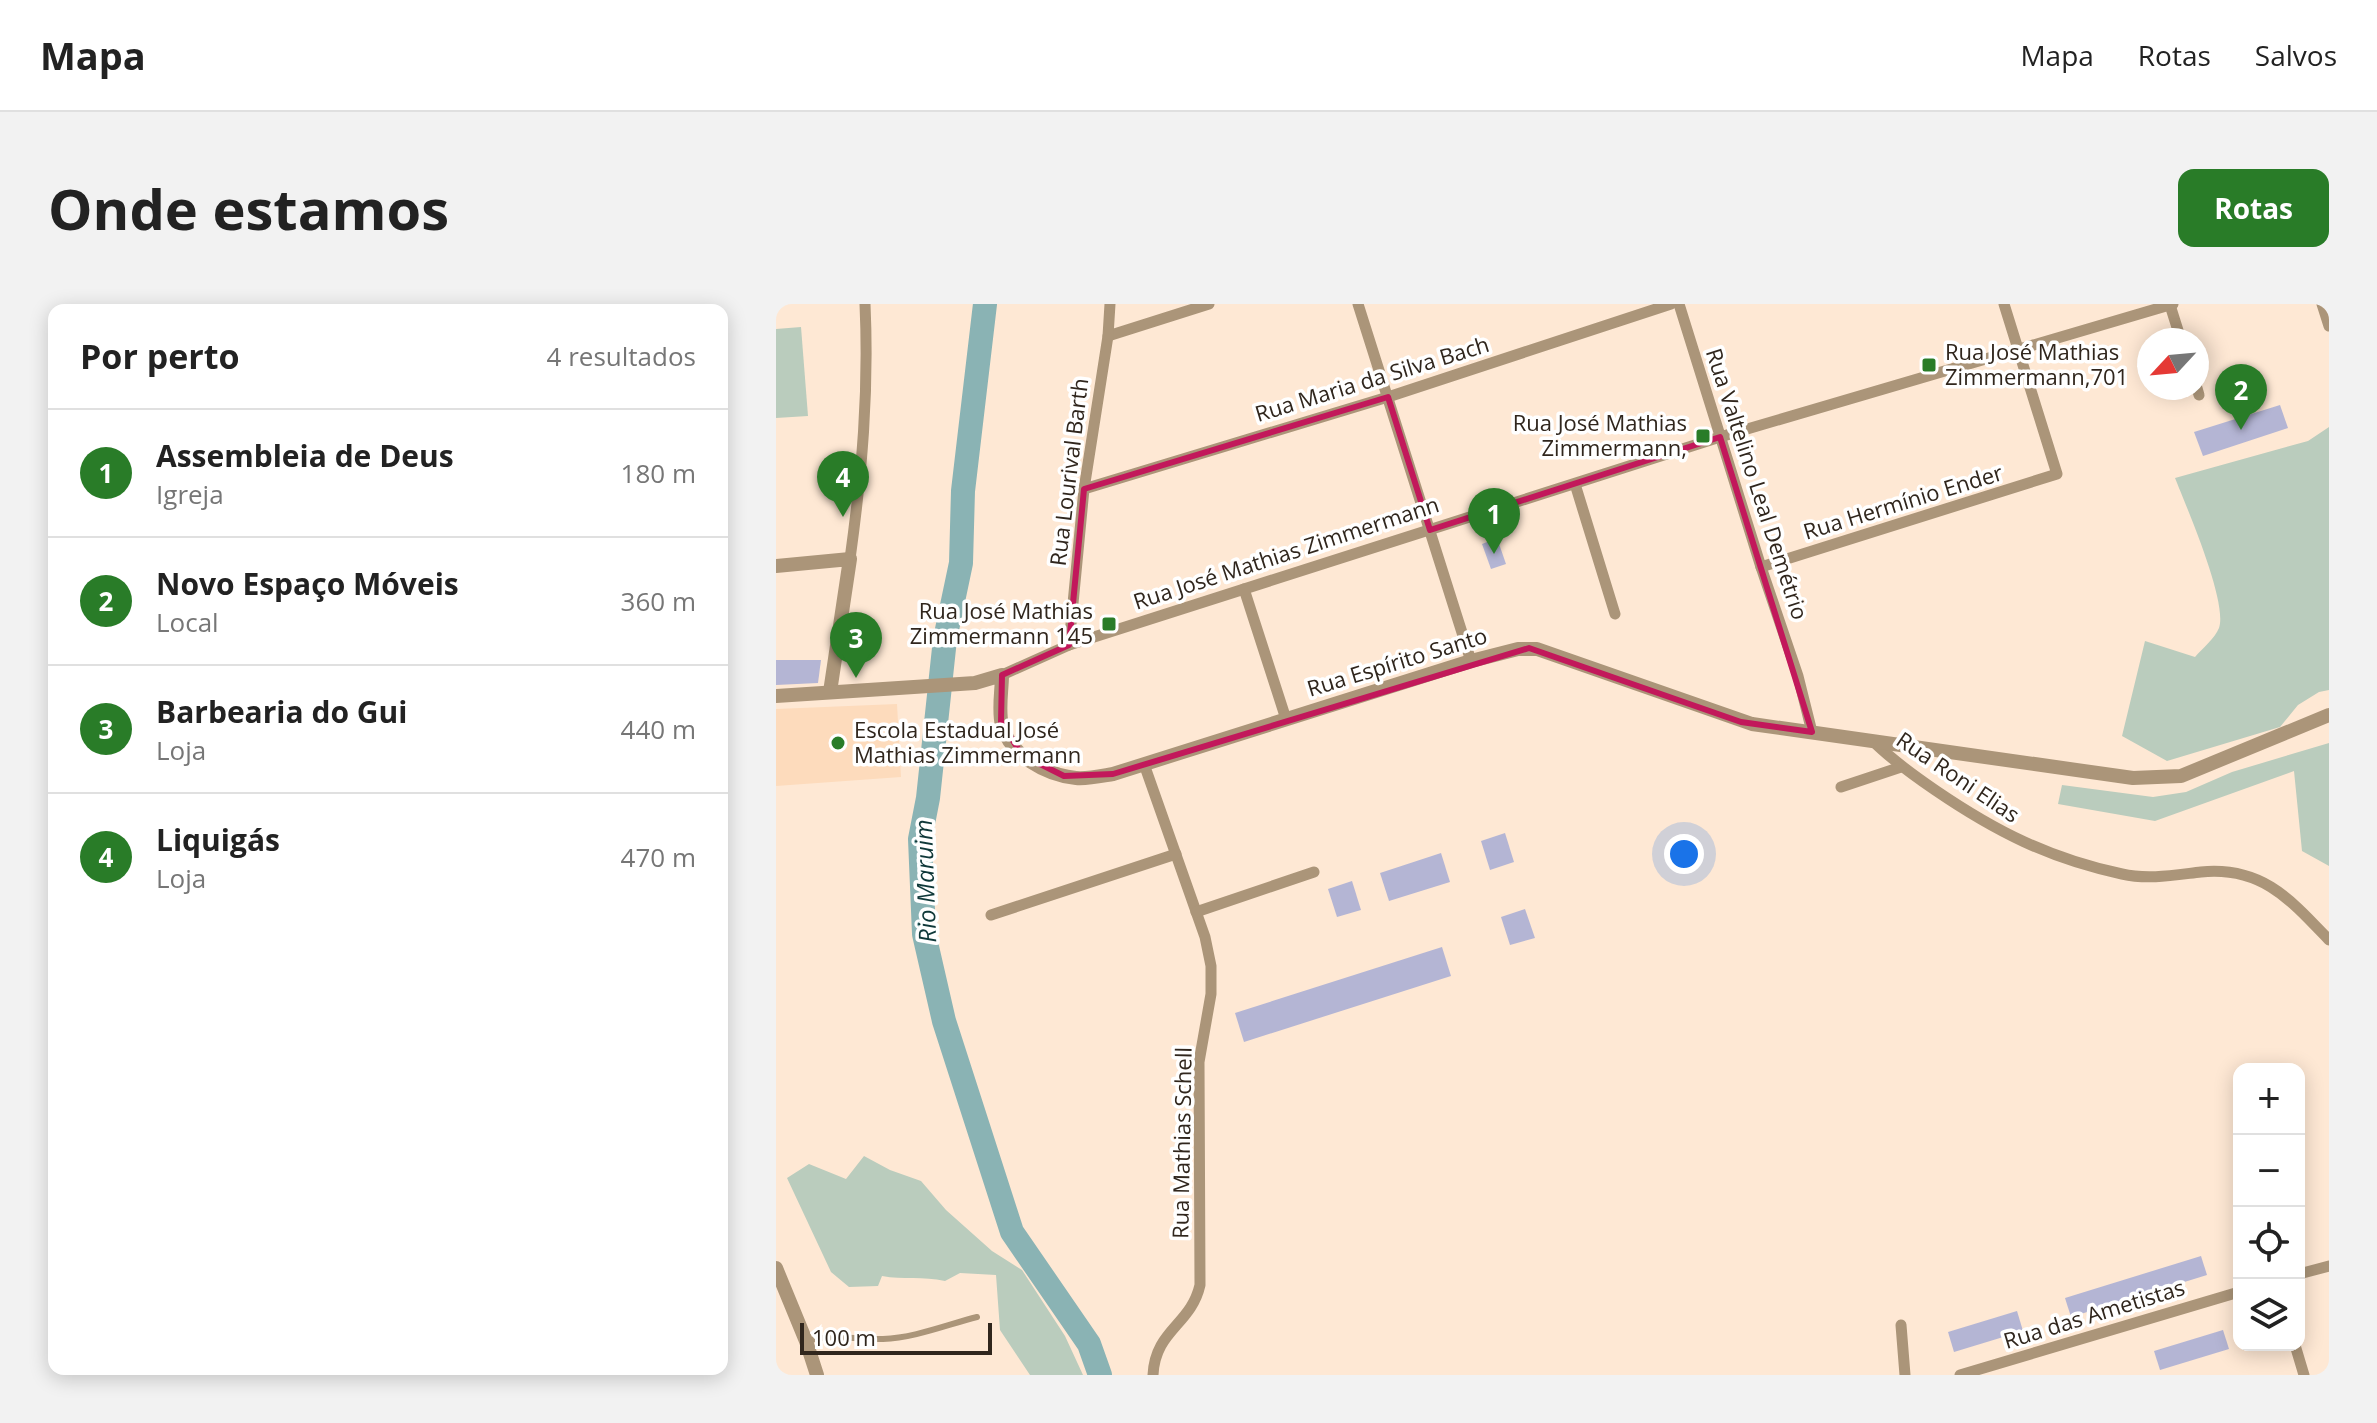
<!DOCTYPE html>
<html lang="pt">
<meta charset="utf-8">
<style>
:root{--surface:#fff;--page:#f2f2f2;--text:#222;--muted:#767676;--line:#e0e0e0;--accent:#297c28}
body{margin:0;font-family:"Open Sans",sans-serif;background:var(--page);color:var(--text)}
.controls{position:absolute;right:24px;bottom:24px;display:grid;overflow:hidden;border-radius:16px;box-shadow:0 4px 20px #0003}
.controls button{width:72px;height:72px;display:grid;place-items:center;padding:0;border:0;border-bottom:2px solid var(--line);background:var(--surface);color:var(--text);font:40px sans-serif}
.compass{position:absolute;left:1361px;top:24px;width:72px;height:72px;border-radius:50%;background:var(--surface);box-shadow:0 4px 20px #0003;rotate:244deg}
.scale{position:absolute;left:24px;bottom:20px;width:192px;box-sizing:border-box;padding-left:8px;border:4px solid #30261d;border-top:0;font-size:22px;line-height:28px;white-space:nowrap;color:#30261d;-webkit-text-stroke:6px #fff;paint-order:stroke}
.you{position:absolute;left:908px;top:550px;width:28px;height:28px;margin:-20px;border:6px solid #fff;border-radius:50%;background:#1a73e8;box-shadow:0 0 0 12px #1a73e833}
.badge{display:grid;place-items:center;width:52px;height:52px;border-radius:50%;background:var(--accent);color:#fff;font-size:26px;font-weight:700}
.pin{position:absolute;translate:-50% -66px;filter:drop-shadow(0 2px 4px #0008)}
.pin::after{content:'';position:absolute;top:42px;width:28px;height:24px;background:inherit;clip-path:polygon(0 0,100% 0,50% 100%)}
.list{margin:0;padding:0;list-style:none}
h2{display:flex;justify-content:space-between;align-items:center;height:104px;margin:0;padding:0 32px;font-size:34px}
h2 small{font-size:26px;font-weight:400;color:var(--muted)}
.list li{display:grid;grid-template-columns:52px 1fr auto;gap:24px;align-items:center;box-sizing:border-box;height:128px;padding:0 32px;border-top:2px solid var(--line)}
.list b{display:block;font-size:30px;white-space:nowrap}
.list p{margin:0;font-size:26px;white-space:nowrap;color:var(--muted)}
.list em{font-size:26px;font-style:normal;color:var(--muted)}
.icon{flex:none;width:44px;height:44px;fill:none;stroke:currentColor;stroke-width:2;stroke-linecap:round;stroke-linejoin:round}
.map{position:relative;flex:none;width:1553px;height:1071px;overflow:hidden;border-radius:16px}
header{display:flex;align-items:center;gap:48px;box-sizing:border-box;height:112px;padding:0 40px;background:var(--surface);border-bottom:2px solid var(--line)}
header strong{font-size:38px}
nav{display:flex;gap:44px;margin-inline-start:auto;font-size:28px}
.intro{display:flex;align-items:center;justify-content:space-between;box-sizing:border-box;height:192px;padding:0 48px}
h1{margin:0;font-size:56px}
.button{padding:20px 36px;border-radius:16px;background:var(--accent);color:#fff;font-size:28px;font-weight:700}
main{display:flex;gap:48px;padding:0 48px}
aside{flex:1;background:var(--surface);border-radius:16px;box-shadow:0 4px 20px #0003}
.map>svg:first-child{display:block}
.built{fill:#fddbbc}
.green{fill:#baccbd}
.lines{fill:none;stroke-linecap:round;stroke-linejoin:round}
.river{stroke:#8ab3b4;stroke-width:24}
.building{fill:#b4b5d4}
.service{stroke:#ab9579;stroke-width:6}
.minor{stroke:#ab9579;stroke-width:11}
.tertiary{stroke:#ab9579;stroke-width:14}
.marked{fill:none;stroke:#c2185b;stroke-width:6;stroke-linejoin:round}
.poi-dot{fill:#297c28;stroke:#fff;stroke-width:3}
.labels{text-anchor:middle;stroke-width:7;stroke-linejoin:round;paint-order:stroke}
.poi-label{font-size:22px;fill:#30261d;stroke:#fff;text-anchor:start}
.street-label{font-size:22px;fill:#30261d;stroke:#fff}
.water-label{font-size:24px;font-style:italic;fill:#0f3839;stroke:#fff}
</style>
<header>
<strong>Mapa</strong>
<nav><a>Mapa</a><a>Rotas</a><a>Salvos</a></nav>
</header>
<div class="intro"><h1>Onde estamos</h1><a class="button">Rotas</a></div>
<main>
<aside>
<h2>Por perto<small>4 resultados</small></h2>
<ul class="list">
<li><span class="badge">1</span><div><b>Assembleia de Deus</b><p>Igreja</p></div><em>180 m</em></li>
<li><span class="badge">2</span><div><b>Novo Espaço Móveis</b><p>Local</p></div><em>360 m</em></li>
<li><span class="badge">3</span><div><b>Barbearia do Gui</b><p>Loja</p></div><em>440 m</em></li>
<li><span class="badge">4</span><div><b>Liquigás</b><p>Loja</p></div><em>470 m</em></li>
</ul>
</aside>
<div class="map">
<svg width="1553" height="1071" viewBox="0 0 1553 1071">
<rect width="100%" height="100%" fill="#fee8d4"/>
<!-- built -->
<path class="built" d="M121,400L125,473L0,482V405Z"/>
<!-- green -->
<g class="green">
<path d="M25,23L32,112L0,114V25Z"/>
<path d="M1553,123V386L1543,388L1522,401L1504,423L1391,457L1346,432L1369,337L1419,353C1426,345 1439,334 1443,324C1452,298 1410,202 1399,174L1532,137Z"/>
<path d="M1553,439V562L1526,547L1518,467L1379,517L1282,500L1286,481L1377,493L1410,488L1456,468Z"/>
<path d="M88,852L114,866L145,877L170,906L216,947L246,966L289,1032L307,1071H254L224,1026L220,971L184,969L169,977C147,972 127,976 106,972L102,982L73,983L55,968L11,874L33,860L70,875Z"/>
</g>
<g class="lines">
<!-- river -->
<path class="river" d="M209,0L187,187L185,259L169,335L152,494L144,535L148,630L168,717L236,928L313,1040L324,1071"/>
</g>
<!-- building -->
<g class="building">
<path d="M1504,101L1512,124L1427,152L1418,128Z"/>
<path d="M721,234L730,260L715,265L706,240Z"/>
<path d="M0,356H45L42,379L0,381Z"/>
<path d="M729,529L738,558L714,566L705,537Z"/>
<path d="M665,549L674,578L613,597L604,569Z"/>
<path d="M576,577L585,606L561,613L552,585Z"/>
<path d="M749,605L759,634L734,641L725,613Z"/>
<path d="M666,643L675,672L468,738L459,709Z"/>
<path d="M1425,952L1431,971L1295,1013L1289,994Z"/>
<path d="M1241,1007L1247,1027L1178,1048L1172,1028Z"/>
<path d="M1447,1026L1453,1045L1384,1066L1378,1047Z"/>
</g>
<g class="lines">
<!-- service -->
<path class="service" d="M30,1037C60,1029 77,1036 107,1035C138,1034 170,1021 201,1013"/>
<!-- minor -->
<g class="minor">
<path d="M582,0L695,357"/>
<path d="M903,0L985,263L1022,372L1036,428"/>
<path d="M1546,0L1553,22"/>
<path d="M1394,1L1405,36"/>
<path d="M332,32L433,0"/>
<path d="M1421,84L1423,91"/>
<path d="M799,180L839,310"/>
<path d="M308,185L612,93L895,0"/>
<path d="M74,255C86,168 93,88 89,0"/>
<path d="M985,263L1281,170L1228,0"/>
<path d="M468,285L510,415"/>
<path d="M293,341L308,185L332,32L334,0"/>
<path d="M226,371L293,341L944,133L1397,0"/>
<path d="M1097,437C1116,456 1137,471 1159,486C1219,527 1274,555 1346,570C1372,576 1399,571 1425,568C1486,562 1515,596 1553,636"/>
<path d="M368,460L429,633L435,662V690L423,758L424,981C415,1021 379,1026 377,1071"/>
<path d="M1065,483L1125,463"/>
<path d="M420,608L538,568"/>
<path d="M215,611L400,550"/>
<path d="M1523,970L1553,962"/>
<path d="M1125,1021L1129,1071"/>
<path d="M1519,1041L1528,1071"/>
<path d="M1184,1071L1463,988"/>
</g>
<!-- tertiary -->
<g class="tertiary">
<path d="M0,262L74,255L54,388"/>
<path d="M0,392L199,379L226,371C226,386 222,406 226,421C234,451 270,471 300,474C312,475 325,472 337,470L695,357L742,345H761L976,420L1357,474L1405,472L1553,411"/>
<path d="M0,964L30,1037L41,1071"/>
</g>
</g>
<!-- marked area -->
<path class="marked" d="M612,93L654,226L944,133L1036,428L965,418L753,344L337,470L288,472L246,451L225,418L226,371L293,341L308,185Z"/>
<!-- markers -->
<g class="poi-dot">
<rect x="1145" y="53" width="16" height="16" rx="4"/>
<rect x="919" y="124" width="16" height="16" rx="4"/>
<rect x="325" y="312" width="16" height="16" rx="4"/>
<circle cx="62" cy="439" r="8"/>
</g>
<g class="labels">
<!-- poi labels -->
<g class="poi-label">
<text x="1169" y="56">Rua José Mathias<tspan x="1169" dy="25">Zimmermann,701</tspan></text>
<text x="911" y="127" text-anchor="end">Rua José Mathias<tspan x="911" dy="25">Zimmermann,</tspan></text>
<text x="317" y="315" text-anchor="end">Rua José Mathias<tspan x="317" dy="25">Zimmermann 145</tspan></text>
<text x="78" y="434">Escola Estadual José<tspan x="78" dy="25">Mathias Zimmermann</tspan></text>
</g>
<!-- street labels -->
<g class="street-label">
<text transform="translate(596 75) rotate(-17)" y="8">Rua Maria da Silva Bach</text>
<text transform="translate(293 168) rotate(-83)" y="8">Rua Lourival Barth</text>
<text transform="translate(981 180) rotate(72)" y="8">Rua Valtelino Leal Demétrio</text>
<text transform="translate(1127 198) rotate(-17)" y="8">Rua Hermínio Ender</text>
<text transform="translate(510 249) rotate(-18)" y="8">Rua José Mathias Zimmermann</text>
<text transform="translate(621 358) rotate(-17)" y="8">Rua Espírito Santo</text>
<text transform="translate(1182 473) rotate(34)" y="8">Rua Roni Elias</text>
<text transform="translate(406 839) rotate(-89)" y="8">Rua Mathias Schell</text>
<text transform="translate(1318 1010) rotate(-17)" y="8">Rua das Ametistas</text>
</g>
<!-- water labels -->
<g class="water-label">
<text transform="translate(150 577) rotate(-92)" y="8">Rio Maruim</text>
</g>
</g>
</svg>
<div class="controls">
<button>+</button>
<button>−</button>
<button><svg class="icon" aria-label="locate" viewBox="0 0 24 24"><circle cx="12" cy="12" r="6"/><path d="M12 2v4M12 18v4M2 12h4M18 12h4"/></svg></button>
<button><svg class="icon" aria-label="layers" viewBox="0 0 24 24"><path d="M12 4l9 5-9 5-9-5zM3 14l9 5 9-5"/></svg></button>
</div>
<svg class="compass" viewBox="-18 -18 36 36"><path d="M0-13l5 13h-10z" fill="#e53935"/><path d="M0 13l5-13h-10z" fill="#767676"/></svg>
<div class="scale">100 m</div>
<div class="you"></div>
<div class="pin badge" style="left:718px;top:250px">1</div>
<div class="pin badge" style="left:1465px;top:126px">2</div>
<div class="pin badge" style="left:80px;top:374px">3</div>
<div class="pin badge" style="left:67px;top:213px">4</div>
</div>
</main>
